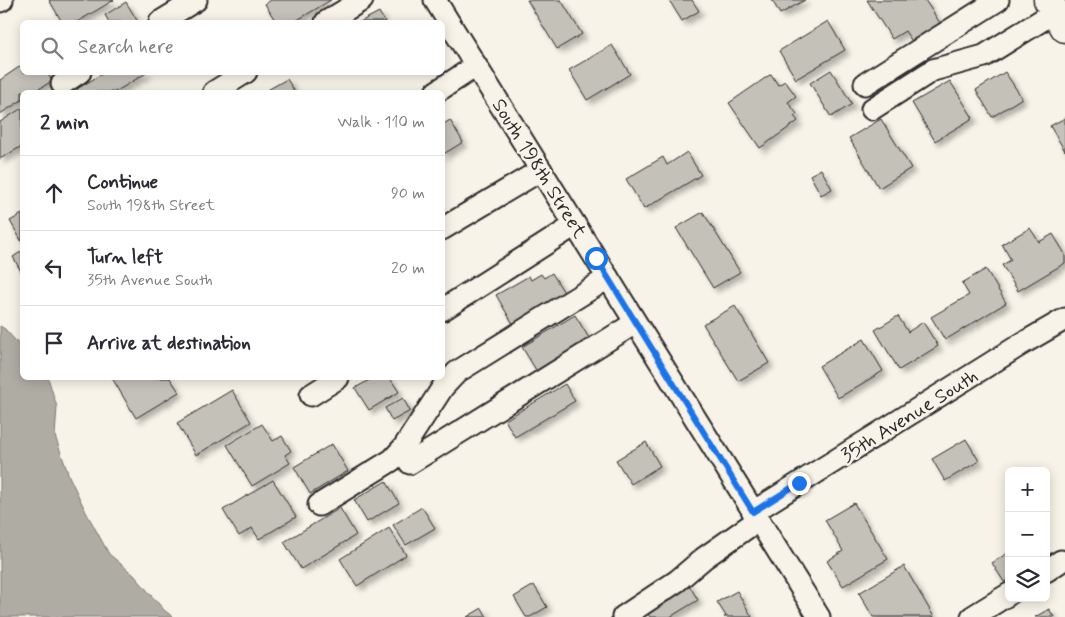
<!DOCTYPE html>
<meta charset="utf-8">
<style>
:root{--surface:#fff;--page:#f2f2f3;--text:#2b2b33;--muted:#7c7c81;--line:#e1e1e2}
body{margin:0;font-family:Mynerve,sans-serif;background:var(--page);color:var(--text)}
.controls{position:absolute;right:15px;bottom:15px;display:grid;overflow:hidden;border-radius:8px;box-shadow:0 2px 12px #0003}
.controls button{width:45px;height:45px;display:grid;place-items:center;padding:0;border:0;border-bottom:1px solid var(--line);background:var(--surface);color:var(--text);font:25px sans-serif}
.stop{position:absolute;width:15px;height:15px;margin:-11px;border:4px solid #1a73e8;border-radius:50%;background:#fff}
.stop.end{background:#1a73e8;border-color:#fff;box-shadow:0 1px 5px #0008}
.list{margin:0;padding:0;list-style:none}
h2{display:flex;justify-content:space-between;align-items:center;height:65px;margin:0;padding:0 20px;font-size:21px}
h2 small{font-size:16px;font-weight:400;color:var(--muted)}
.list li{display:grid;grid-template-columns:32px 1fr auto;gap:15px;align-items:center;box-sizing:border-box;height:75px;padding:0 20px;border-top:1px solid var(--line)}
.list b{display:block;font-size:19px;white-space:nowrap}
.list p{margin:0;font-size:16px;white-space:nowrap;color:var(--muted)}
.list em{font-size:16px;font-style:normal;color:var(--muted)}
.icon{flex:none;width:28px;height:28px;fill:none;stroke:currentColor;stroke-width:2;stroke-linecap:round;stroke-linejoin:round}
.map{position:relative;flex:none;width:1065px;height:617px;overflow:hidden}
.search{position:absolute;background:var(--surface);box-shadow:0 2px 12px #0003;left:20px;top:20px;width:425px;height:55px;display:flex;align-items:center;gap:12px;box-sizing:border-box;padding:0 18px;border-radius:8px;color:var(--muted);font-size:19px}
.panel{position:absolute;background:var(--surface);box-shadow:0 2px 12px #0003;left:20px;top:90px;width:425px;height:290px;border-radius:8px}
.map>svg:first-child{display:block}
.water{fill:#afaca4;stroke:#7a7874}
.building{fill:#c4c1b9;stroke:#2b2b2b;filter:url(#shadow)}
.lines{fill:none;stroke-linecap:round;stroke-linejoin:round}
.minor-casing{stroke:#2b2b2b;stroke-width:25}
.major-casing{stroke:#2b2b2b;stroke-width:31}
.minor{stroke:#f7f3e8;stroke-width:21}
.major{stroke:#f7f3e8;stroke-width:28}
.route{stroke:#1a73e8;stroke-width:6}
.labels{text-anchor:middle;stroke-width:5;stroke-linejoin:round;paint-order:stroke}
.street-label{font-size:20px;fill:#2b2b2b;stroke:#f7f3e8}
</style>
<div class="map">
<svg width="1065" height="617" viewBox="0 0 1065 617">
<defs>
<filter id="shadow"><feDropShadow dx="4.5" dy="4.5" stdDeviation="2.5" flood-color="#0004"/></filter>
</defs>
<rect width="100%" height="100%" fill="#f7f3e8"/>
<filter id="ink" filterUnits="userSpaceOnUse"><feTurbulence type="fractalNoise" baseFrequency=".02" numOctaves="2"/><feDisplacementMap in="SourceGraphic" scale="10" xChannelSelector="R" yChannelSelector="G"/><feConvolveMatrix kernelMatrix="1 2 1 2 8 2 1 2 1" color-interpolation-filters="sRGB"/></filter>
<g filter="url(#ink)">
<!-- water -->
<path class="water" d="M0,326L5,329L22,348V378H48L57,407L55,436L69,476L86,512L109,554L134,575L164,610L173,617H0Z"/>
<!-- building -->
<g class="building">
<path d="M49,0H114L77,22H62Z"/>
<path d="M271,0H331L294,22H276L265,4Z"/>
<path d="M527,0H561L582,34L557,49Z"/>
<path d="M669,0H692L699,11L682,21Z"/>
<path d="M772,0H805L780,14Z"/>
<path d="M867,0H925L942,26L914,44L905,31L892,39Z"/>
<path d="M126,2L138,22H109L105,15Z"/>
<path d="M379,12L385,22H360Z"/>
<path d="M828,21L845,50L796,79L779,51Z"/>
<path d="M612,45L630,74L587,100L569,70Z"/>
<path d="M22,65V72H47L52,81L34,92H22V100L0,114V80Z"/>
<path d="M831,70L852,104L831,117L810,83Z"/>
<path d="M105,72H148L115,92H79L77,89Z"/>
<path d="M1005,72L1022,98L992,117L976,90Z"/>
<path d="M771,74L778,85L785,81L796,96L788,102L797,114L794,116L798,121L760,148L729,103Z"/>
<path d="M287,79L295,92H264Z"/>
<path d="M950,81L973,118L935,141L912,103Z"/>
<path d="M22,108V146L0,159V122Z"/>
<path d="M1065,118V151L1050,126Z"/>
<path d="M881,119L911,168L879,188L849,138Z"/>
<path d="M450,120L463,142L442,155V125Z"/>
<path d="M687,152L701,175L644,209L626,179L663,157L667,165Z"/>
<path d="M821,169L832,189L821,195L810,175Z"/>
<path d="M703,212L740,272L713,288L676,228Z"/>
<path d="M22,214V242L10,221Z"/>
<path d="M1030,228L1039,242L1053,234L1065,254V263L1018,291L1002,265L1011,260L1002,244Z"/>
<path d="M22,251V273L13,257Z"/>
<path d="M986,269L1006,303L945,340L931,317L969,295L962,283Z"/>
<path d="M552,273L565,294L513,324L496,295L529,276L531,280L541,274L544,278Z"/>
<path d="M735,306L769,363L738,381L703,324Z"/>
<path d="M575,315L592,343L539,375L522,347Z"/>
<path d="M898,316L908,332L923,322L938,346L899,370L875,330Z"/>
<path d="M864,339L883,371L838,398L819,366Z"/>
<path d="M112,378H170L179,392L136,418Z"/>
<path d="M373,378H390L399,392L369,410L355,388Z"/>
<path d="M565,384L575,401L515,437L505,420Z"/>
<path d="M232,390L251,422L196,455L177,423Z"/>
<path d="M403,398L410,411L392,421L385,408Z"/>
<path d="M262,424L273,441L282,436L291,451L285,455L290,463L252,486L227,445Z"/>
<path d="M966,439L979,461L945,481L932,459Z"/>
<path d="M646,442L660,466L631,484L616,460Z"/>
<path d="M332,444L348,471L310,494L294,467Z"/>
<path d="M273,480L296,517L259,539L252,528L239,536L223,510Z"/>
<path d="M386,481L399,503L367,522L354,500Z"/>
<path d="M854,503L888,559L843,586L827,561L843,551L825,520Z"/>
<path d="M422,507L435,528L406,545L393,525Z"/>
<path d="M340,508L356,535L301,569L284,542Z"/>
<path d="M389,528L406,555L357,586L340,559Z"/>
<path d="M1009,552V579L1004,582L992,563Z"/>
<path d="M904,566L934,617H873L859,593Z"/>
<path d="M686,580L698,600L670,617H650L643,606Z"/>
<path d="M534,585L547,607L530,617H526L514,597Z"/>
<path d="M737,591L752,617H724L726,616L717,602Z"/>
<path d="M482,608L487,617H467Z"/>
<path d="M1049,609L1054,617H1035Z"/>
</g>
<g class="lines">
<defs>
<g id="minor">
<path d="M435,0L819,617"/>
<path d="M0,1L2,0"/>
<path d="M160,22L196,0"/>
<path d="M326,22L362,0"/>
<path d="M62,84L80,72"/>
<path d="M865,84L998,0"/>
<path d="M214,92L246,72"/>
<path d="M436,92L476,66"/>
<path d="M872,109L933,70L984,56L1055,12"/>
<path d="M442,229L541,170"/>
<path d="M442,310L575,225"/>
<path d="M311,395L338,378"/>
<path d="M410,463L635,323"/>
<path d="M319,505L392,460L404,447L443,387L457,372L608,278"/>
<path d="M753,512L1020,345L1065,319"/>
<path d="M1046,571L1061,561"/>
<path d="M623,617L677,581L704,558L758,520"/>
<path d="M972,617L1009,594"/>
</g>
<path id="major" d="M1048,0L1065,28"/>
</defs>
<!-- minor casing -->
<use href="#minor" class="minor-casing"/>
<!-- major casing -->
<use href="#major" class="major-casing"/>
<!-- minor -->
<use href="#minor" class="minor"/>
<!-- major -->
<use href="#major" class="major"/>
</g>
</g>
<g class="lines" filter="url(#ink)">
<!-- route -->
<path class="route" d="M596,258L753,512L799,483"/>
</g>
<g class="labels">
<!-- street labels -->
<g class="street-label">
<text transform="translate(540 168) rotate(58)" y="7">South 198th Street</text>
<text transform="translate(909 415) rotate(-32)" y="7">35th Avenue South</text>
</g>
</g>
</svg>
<div class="controls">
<button>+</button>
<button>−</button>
<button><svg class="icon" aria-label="layers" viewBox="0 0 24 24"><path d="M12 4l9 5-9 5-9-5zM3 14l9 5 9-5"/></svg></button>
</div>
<div class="stop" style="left:596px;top:258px"></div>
<div class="stop end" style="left:799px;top:483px"></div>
<div class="search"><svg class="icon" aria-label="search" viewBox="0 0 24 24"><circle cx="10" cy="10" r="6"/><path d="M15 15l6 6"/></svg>Search here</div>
<section class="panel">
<h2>2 min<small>Walk · 110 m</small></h2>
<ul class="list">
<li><svg class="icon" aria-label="ahead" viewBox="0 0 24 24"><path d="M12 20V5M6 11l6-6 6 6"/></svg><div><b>Continue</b><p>South 198th Street</p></div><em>90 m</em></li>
<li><svg class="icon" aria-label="left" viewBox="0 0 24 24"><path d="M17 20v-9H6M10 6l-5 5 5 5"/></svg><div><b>Turn left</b><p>35th Avenue South</p></div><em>20 m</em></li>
<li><svg class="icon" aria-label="arrive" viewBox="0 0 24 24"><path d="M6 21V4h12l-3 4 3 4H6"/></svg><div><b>Arrive at destination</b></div></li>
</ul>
</section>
</div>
